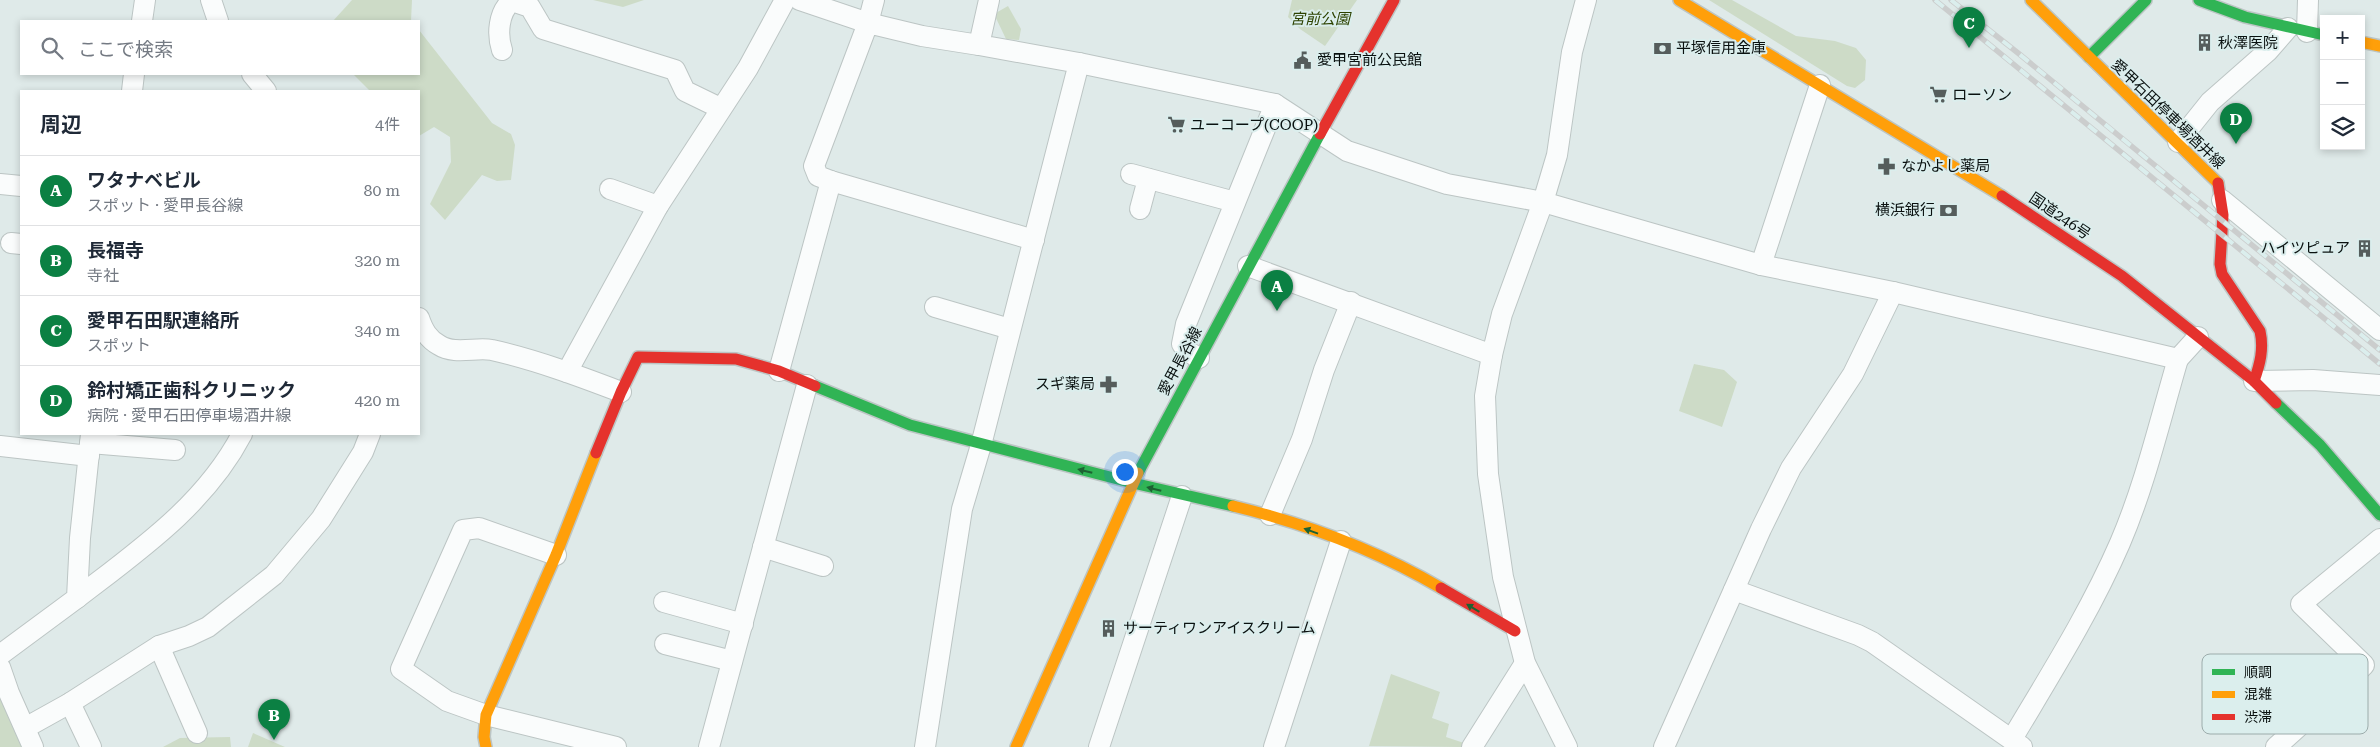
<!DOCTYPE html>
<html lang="ja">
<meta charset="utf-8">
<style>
:root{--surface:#fff;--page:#f6f6f7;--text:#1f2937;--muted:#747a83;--line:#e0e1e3;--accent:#0b8043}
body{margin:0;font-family:"Roboto Serif","Noto Sans JP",serif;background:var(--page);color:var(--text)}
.controls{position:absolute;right:15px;top:15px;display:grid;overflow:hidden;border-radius:0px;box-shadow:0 2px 8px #0003}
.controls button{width:45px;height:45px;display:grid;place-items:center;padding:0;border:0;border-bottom:1px solid var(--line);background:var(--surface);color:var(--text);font:25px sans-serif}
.you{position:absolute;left:1124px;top:471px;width:18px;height:18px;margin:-12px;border:4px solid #fff;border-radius:50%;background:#1a73e8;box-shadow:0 0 0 8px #1a73e833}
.badge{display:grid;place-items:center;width:32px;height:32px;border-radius:50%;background:var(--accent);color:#fff;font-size:16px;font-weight:700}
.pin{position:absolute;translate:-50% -41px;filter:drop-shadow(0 1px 2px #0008)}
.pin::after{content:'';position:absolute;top:26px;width:18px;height:15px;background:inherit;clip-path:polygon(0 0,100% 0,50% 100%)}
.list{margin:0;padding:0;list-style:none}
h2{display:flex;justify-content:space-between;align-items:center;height:65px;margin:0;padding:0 20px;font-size:21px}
h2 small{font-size:16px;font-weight:400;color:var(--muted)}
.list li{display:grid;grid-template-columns:32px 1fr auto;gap:15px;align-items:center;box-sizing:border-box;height:70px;padding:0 20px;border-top:1px solid var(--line)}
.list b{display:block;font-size:19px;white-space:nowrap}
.list p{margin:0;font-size:16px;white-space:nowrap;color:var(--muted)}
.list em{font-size:16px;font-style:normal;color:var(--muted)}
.icon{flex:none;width:28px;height:28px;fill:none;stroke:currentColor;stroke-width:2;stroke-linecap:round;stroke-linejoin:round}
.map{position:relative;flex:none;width:2380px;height:747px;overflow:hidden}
.search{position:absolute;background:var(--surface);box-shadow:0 2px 8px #0003;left:20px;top:20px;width:400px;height:55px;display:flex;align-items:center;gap:12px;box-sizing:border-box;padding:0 18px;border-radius:0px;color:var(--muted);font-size:19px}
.panel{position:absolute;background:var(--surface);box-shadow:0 2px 8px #0003;left:20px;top:90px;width:400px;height:345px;border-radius:0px}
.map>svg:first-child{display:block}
.green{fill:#cddbc7}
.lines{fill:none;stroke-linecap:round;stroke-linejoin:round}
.street-casing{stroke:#bcc5c4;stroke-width:22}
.fast-casing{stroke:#bcc5c4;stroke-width:14}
.slow-casing{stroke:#bcc5c4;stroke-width:14}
.jam-casing{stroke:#bcc5c4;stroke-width:14}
.street{stroke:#fafcfc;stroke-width:20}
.fast{stroke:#30b455;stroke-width:11}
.slow{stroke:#ff9f0a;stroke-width:11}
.jam{stroke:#e5322d;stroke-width:11}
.rail-casing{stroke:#cbcdcd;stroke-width:5.5}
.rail{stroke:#dbeeed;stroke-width:4;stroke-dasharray:11;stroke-linecap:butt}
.oneway{fill:#1d6232}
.labels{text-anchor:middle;stroke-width:4;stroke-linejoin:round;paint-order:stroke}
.park-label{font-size:15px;font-style:italic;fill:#2d4200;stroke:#dbeeed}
.poi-label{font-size:15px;fill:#0a1110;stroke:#dbeeed;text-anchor:start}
.street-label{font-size:15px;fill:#0a1110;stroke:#dbeeed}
.key{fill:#dbeeed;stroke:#9cacab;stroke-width:1}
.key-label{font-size:14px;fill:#0a1110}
</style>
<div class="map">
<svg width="2380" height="747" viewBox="0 0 2380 747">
<rect width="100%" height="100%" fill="#dfeae9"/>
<!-- green -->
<g class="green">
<path d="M352,0H412L411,21H333Z"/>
<path d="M593,0H644L623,7Z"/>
<path d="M1292,0H1357L1325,46L1300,29L1288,17Z"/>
<path d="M1709,0H1732L1796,36L1835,41L1856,48L1866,60L1865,80L1855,88L1847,86Z"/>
<path d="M1008,6L1021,29L1019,40L1006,39L994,14Z"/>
<path d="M419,30L492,123L511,134L515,145L511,180L497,181L482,175L445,220L430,204L451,162L450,137L434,127L419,136V91H370L353,74H419Z"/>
<path d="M1694,364L1724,370L1737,382L1722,427L1679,411Z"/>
<path d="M1391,674L1440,692L1432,718L1449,724L1446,737L1464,743L1462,747L1369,746Z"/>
<path d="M0,685L27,747H0Z"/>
<path d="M253,733L285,747H248Z"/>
<path d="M230,737L231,747H163L180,738Z"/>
</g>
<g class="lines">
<defs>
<g id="street">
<path d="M211,0L218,21"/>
<path d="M800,0L868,23L874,0"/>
<path d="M142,21L145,0"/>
<path d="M2307,32L2308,0"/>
<path d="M979,45L922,36L868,23L814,166L818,176L831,181L1034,240"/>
<path d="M502,50C497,35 498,12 512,1L530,7L543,29L675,70L685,91L720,108"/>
<path d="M1079,63L1275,104L1347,151L1447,184L1543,202L1761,265L1893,292L2178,359L2198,337"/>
<path d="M252,74L266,91"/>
<path d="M132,91L134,74"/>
<path d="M2178,142L2210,102L2268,51L2288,28"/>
<path d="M1131,174L1235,202"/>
<path d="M0,184L21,186"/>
<path d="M610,189L658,206"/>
<path d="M2222,200L2380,330"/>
<path d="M1140,209L1148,179"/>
<path d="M11,243L21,244"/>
<path d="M1761,265L1820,85"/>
<path d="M1248,266L1492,355"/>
<path d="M935,307L1010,329"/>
<path d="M419,318C423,330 428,339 439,345C454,355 476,347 492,350C536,360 579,376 621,392"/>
<path d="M1199,358L1187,351L1182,344L1186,324L1275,104"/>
<path d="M779,371L831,181"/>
<path d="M567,372L658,206L748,68L785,0"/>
<path d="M2254,381L2313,380L2380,385"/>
<path d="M90,443L175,450"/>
<path d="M0,446L89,456"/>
<path d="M1270,515L1302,439L1324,370L1351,302"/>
<path d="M763,547L823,566"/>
<path d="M556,555L479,528L463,530L401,669L447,701L486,715L616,747"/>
<path d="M1734,590L1858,635L1872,642L2022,747"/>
<path d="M77,598C138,551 205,505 242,434"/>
<path d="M664,602L743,624"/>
<path d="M665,644L732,661"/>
<path d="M159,646L197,733"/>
<path d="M0,655L77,598L80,538L91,434"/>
<path d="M0,667L9,693L33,747"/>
<path d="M70,703L91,747"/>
<path d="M25,728L70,703L159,646L189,636L208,627L274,575L321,519L363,452L370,434"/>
<path d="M2012,739C2050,675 2090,612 2120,543C2145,485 2160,420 2178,359"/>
<path d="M709,747L807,385"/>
<path d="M925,747L962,509L981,445L1079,63L979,45L989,0"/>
<path d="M1099,747L1182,496"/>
<path d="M1274,747L1341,541"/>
<path d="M1472,747L1525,663"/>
<path d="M1567,747L1525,663L1503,577L1488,474L1485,396L1492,355L1502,314L1543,202L1557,155L1572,52L1586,0"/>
<path d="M1664,747L1761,529L1791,468L1853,374L1893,292"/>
<path d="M2276,747L2329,699L2364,665L2301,604L2380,539"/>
</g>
<g id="fast">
<path d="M2199,0L2245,17L2324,35"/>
<path d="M2089,57L2146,0"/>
<path d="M815,386L910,425L1133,483L1233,506"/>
<path d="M2276,403L2320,445L2380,515"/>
<path d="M1138,473L1320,134"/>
</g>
<g id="slow">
<path d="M1679,0L2002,196"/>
<path d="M2031,0L2218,183"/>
<path d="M2361,42L2380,46"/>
<path d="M1233,506C1304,523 1378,551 1441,588"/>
<path d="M486,747L484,737L486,715L556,555L596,453"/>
<path d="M1016,747L1138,473"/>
</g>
<g id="jam">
<path d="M1320,134L1394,0"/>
<path d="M2218,183L2223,215L2220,264L2222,274L2260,331C2264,349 2260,364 2254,381"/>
<path d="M2002,196L2122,276L2254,381L2276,403"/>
<path d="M596,453L621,392L638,357L736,359L779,371L815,386"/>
<path d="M1441,588L1515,631"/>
</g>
</defs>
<!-- street casing -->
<use href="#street" class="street-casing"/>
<!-- fast casing -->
<use href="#fast" class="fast-casing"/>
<!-- slow casing -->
<use href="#slow" class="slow-casing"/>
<!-- jam casing -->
<use href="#jam" class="jam-casing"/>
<!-- street -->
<use href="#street" class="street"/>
<!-- fast -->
<use href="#fast" class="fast"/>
<!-- slow -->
<use href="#slow" class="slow"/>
<!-- jam -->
<use href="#jam" class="jam"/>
<defs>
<g id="rail">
<path d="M1935,0L2380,364"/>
<path d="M1951,0L2018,53L2380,350"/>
</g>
</defs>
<!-- rail casing -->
<use href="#rail" class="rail-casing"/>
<!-- rail -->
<use href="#rail" class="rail"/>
</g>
<!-- one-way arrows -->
<defs><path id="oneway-solid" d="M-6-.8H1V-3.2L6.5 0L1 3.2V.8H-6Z" transform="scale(1.25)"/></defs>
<g class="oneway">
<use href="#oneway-solid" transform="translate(1085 471) rotate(-166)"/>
<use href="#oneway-solid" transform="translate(1154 489) rotate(-166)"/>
<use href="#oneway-solid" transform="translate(1311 531) rotate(-160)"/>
<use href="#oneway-solid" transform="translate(1473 608) rotate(-149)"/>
</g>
<!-- icons -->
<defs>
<symbol id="building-bare" viewBox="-9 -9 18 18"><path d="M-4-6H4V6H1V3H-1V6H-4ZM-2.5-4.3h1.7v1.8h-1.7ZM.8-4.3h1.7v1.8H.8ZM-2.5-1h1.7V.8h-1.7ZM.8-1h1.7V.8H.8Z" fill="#555d5c" stroke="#dbeeed" stroke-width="2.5" paint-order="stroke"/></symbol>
<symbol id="bank-bare" viewBox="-9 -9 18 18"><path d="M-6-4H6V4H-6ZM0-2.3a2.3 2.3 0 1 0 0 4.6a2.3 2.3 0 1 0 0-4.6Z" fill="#555d5c" stroke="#dbeeed" stroke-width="2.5" paint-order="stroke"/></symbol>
<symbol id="civic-bare" viewBox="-9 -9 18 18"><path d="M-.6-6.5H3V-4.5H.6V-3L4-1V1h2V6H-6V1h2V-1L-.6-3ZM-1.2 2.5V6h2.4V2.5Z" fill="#555d5c" stroke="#dbeeed" stroke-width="2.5" paint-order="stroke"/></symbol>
<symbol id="supermarket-bare" viewBox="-9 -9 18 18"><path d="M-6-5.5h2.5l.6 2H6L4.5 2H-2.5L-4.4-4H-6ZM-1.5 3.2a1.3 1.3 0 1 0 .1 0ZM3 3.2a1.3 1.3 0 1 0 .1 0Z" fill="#555d5c" stroke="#dbeeed" stroke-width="2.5" paint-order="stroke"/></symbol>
<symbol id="pharmacy-bare" viewBox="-9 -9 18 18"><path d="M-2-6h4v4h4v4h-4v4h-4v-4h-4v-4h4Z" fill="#555d5c" stroke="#dbeeed" stroke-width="2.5" paint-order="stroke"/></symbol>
</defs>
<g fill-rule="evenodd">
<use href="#building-bare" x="2192" y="30" width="25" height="25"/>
<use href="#bank-bare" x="1650" y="36" width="25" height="25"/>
<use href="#civic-bare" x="1290" y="48" width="25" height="25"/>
<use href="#supermarket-bare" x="1926" y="82" width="25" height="25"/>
<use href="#supermarket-bare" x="1164" y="112" width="25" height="25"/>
<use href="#pharmacy-bare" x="1874" y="154" width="25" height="25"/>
<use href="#bank-bare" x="1936" y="198" width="25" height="25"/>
<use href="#building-bare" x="2352" y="236" width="25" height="25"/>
<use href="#pharmacy-bare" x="1096" y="372" width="25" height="25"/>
<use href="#building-bare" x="1096" y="616" width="25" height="25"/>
</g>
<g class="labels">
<!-- park labels -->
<g class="park-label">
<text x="1320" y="24">宮前公園</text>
</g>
<!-- poi labels -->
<g class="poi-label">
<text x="2218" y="48">秋澤医院</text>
<text x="1676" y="53">平塚信用金庫</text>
<text x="1317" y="65">愛甲宮前公民館</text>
<text x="1952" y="100">ローソン</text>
<text x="1190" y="130">ユーコープ(COOP)</text>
<text x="1901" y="171">なかよし薬局</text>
<text x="1935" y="215" text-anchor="end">横浜銀行</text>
<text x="2350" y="253" text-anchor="end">ハイツピュア</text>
<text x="1095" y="389" text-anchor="end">スギ薬局</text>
<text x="1123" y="633">サーティワンアイスクリーム</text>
</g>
<!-- street labels -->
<g class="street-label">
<text transform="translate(2168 114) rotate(44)" y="5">愛甲石田停車場酒井線</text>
<text transform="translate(2060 216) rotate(34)" y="5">国道246号</text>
<text transform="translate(1180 361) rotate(-62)" y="5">愛甲長谷線</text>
</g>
</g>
<!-- legend -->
<rect x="2202" y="654" width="166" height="80" rx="8" class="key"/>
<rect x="2212" y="669" width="23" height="6" fill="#30b455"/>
<rect x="2212" y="691" width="23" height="7" fill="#ff9f0a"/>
<rect x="2212" y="714" width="23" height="6" fill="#e5322d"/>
<g class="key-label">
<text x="2244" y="677">順調</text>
<text x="2244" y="699">混雑</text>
<text x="2244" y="722">渋滞</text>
</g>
</svg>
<div class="controls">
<button>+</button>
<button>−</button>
<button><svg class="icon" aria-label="layers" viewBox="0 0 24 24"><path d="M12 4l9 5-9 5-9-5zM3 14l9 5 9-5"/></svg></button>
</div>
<div class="you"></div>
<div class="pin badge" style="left:1277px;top:311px">A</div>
<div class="pin badge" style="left:274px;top:740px">B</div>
<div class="pin badge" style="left:1969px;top:48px">C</div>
<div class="pin badge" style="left:2236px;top:144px">D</div>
<div class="search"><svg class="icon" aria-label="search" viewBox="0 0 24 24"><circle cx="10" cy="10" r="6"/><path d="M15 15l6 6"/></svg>ここで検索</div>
<section class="panel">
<h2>周辺<small>4件</small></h2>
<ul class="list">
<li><span class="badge">A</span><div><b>ワタナベビル</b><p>スポット · 愛甲長谷線</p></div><em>80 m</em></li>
<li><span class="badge">B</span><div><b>長福寺</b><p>寺社</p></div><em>320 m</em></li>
<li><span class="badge">C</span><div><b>愛甲石田駅連絡所</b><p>スポット</p></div><em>340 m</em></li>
<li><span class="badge">D</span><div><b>鈴村矯正歯科クリニック</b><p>病院 · 愛甲石田停車場酒井線</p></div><em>420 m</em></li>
</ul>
</section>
</div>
